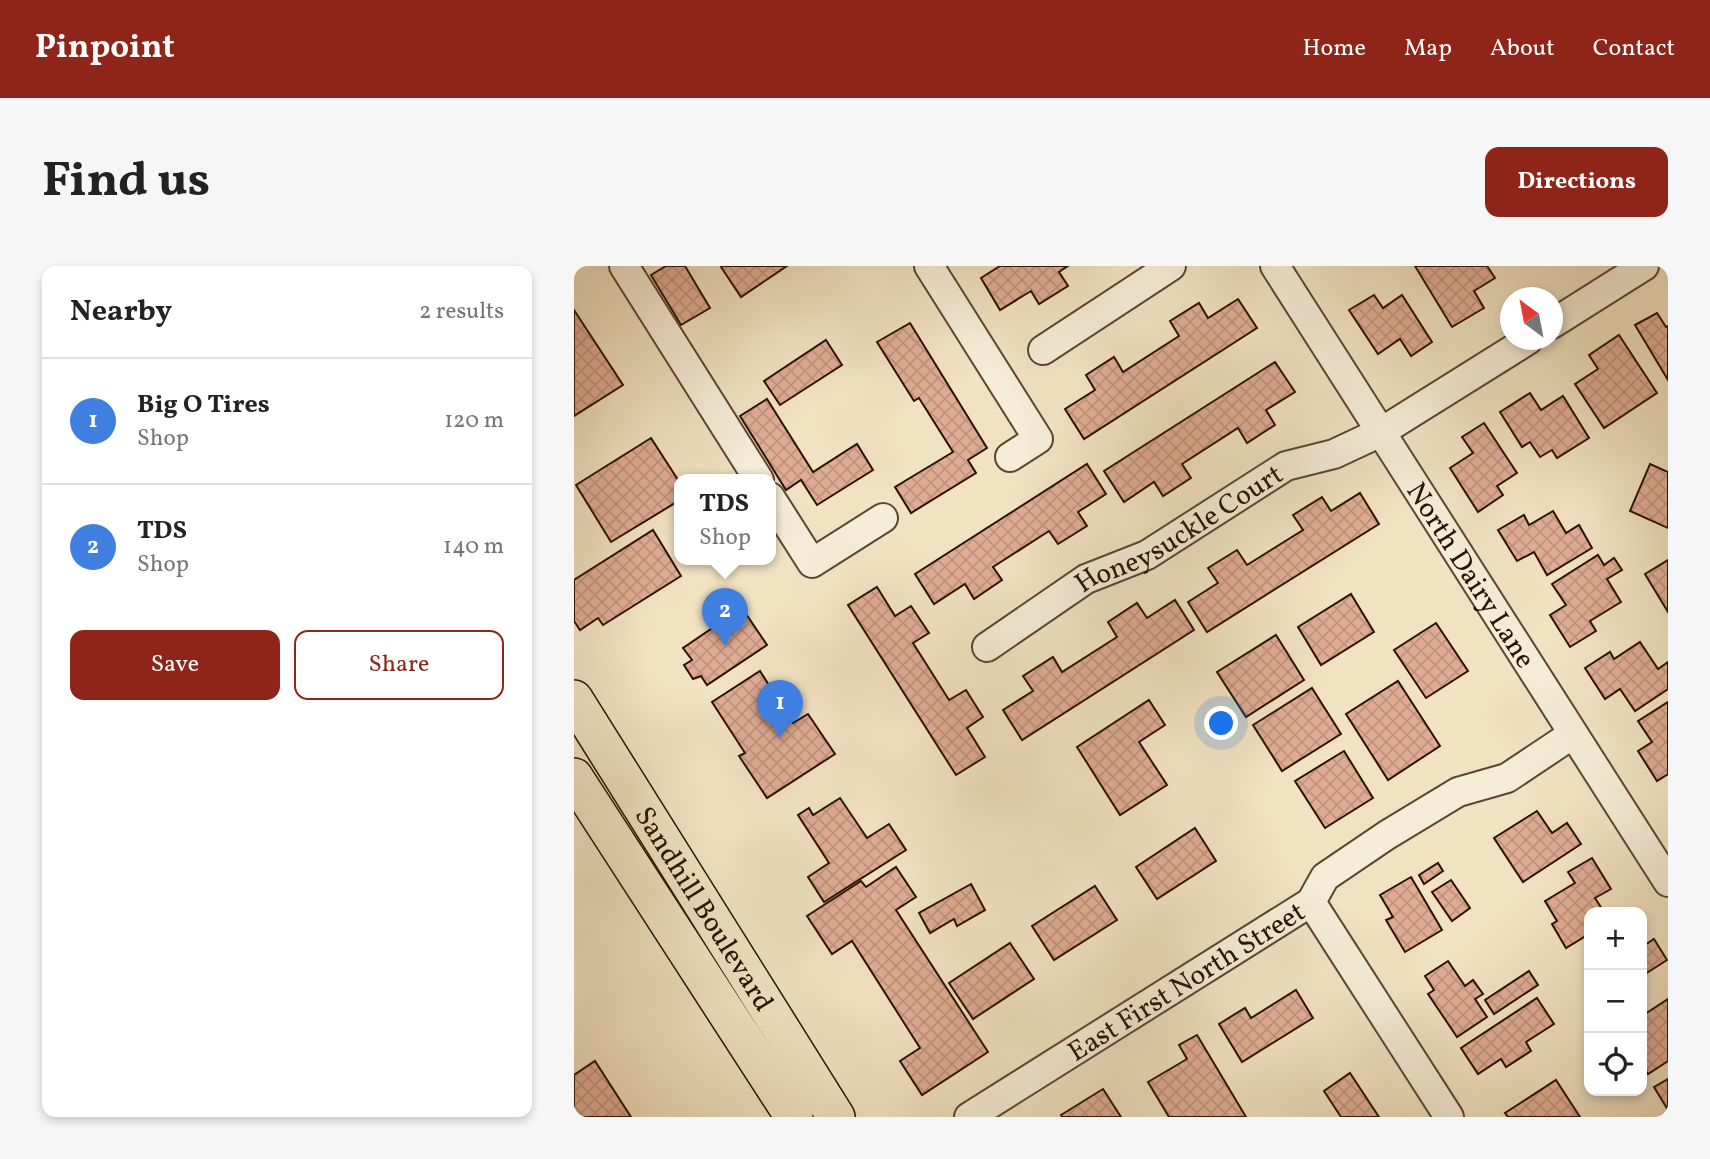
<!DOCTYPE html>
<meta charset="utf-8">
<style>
:root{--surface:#fff;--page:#f6f6f6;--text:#222;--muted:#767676;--line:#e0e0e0;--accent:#8f2418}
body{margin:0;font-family:Vollkorn,serif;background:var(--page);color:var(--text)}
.controls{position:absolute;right:21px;bottom:21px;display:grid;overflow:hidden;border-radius:14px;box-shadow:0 4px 10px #0003}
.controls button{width:63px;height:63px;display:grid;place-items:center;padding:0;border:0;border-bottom:2px solid var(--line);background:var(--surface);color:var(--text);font:35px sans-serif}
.compass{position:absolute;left:926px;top:21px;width:63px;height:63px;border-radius:50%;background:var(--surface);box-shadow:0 4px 10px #0003;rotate:328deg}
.you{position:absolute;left:648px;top:458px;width:24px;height:24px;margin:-18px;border:5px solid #fff;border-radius:50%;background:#1a73e8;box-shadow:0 0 0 10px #1a73e833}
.badge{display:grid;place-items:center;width:46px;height:46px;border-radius:50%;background:var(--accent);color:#fff;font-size:23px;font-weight:700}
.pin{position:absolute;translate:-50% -58px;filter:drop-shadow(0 2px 4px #0008)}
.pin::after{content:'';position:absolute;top:37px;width:24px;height:21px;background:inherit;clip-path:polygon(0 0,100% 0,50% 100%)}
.popup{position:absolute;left:100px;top:208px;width:102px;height:91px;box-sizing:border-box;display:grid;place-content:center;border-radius:14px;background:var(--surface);filter:drop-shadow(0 2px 5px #0005);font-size:23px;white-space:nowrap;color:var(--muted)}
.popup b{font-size:26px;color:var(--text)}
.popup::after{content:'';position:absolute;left:50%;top:100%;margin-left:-14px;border:14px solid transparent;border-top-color:var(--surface)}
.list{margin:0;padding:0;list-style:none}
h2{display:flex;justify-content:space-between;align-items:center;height:91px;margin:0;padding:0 28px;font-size:30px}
h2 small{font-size:23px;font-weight:400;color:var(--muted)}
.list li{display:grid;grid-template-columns:46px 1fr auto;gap:21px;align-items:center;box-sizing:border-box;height:126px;padding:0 28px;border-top:2px solid var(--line)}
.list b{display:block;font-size:26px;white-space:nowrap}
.list p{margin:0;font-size:23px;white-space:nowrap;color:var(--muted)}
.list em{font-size:23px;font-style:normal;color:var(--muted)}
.actions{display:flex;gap:14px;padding:21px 28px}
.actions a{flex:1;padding:16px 0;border:2px solid var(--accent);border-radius:14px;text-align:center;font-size:24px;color:var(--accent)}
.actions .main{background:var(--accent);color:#fff}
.icon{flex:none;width:38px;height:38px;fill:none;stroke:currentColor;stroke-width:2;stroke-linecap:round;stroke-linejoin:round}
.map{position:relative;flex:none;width:1094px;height:851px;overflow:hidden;border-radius:14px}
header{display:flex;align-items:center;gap:42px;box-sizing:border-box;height:98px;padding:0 35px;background:var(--accent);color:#fff}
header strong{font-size:33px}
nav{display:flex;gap:38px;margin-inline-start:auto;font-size:24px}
.intro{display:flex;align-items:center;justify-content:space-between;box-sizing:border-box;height:168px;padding:0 42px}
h1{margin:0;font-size:49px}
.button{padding:18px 32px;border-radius:14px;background:var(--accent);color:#fff;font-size:24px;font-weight:700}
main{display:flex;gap:42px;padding:0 42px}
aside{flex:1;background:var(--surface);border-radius:14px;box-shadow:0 4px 10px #0003}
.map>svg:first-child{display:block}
.building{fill:url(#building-cross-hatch);stroke:#2a1201;stroke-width:2}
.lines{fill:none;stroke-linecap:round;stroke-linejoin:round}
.minor-casing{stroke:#5c4631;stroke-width:32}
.major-casing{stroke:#2a1201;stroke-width:40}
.minor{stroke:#f6ecd7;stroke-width:28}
.major{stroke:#f1e2c2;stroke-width:37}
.labels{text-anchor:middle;stroke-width:6;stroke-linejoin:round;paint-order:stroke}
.street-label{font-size:28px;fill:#2a1201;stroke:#f6ecd7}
</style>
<header>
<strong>Pinpoint</strong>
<nav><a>Home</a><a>Map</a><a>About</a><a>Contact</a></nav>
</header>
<div class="intro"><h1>Find us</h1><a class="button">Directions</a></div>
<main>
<aside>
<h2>Nearby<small>2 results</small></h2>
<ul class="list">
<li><span class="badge" style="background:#3f7fe0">1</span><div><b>Big O Tires</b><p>Shop</p></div><em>120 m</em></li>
<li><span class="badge" style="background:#3f7fe0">2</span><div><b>TDS</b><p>Shop</p></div><em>140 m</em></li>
</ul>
<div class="actions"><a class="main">Save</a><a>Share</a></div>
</aside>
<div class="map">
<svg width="1094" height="851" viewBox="0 0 1094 851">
<defs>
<pattern id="building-cross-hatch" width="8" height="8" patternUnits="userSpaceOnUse" patternTransform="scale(1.75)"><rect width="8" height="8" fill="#dfac93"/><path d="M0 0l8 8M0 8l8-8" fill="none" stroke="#c0937d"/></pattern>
</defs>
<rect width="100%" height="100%" fill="#f1e2c2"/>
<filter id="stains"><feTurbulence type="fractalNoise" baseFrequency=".00286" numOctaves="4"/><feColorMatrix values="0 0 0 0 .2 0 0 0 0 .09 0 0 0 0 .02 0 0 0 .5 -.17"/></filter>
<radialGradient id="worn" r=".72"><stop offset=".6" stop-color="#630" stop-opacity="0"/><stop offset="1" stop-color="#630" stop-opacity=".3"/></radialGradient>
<!-- building -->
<g class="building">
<path d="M92,0H111L136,42L107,59L77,9Z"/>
<path d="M149,0H213L167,31L147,1Z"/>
<path d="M426,0H494L485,6L494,20L465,38L457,25L426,44L407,12Z"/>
<path d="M841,0H913L921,12L900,25L910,42L878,61Z"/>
<path d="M800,29L809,42L828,29L858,76L837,90L826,73L804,88L775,44Z"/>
<path d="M664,33L683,62L510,173L491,143L521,124L512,109L540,91L549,106L605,70L596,55L625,37L634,52Z"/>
<path d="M0,44L49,119L0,150Z"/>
<path d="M1083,47L1092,61L1094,60V114L1061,59Z"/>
<path d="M336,57L413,182L394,194L402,207L337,247L321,221L379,186L345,132L340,135L303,76Z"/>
<path d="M1045,69L1083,127L1030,162L1001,118L1024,103L1015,89Z"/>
<path d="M252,74L268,99L206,139L190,115Z"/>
<path d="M701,96L721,126L692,144L701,159L673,177L664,162L608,198L617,212L589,230L580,216L550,236L530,205Z"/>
<path d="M956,127L967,144L989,130L1015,172L983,192L978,184L966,191L956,176L948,181L926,146Z"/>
<path d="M193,133L239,206L283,178L299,204L243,239L227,214L212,224L166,150Z"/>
<path d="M910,157L943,207L923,220L929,229L904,246L876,202L899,187L888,171Z"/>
<path d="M77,172L106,217V234L37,276L2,219Z"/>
<path d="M513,198L532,228L504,246L513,260L484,278L475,265L419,301L428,314L400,333L391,318L360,338L341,308Z"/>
<path d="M1076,198L1094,206V262L1056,245Z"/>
<path d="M786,227L805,258L633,366L614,336L644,317L634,302L663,284L673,299L729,264L719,249L748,231L757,245Z"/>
<path d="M979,245L992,267L1005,259L1018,282L973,309L960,286L943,295L924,264L950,249L955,259Z"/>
<path d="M79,264L107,310L29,359L24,352L6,364L0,355V314Z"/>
<path d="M1024,289L1030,299L1040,292L1048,304L1033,313L1047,336L1016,355L1022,365L996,381L976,349L992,339L978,318Z"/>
<path d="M1094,294V346L1071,308Z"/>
<path d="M303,321L321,350L337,340L355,367L339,377L375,434L392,424L409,451L393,462L411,491L382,509L274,339Z"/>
<path d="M777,328L800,366L747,399L724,361Z"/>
<path d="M601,334L620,364L448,474L429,444L459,425L449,410L479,391L488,406L543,371L534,356L563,337L573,352Z"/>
<path d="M168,342L193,379L133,419L127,410L119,413L110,399L118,394L109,382Z"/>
<path d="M862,357L894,405L852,432L820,384Z"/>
<path d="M702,369L730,414L672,451L643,406Z"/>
<path d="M1066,376L1084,403L1094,396V423L1061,445L1046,423L1031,433L1011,402L1036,386L1040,393Z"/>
<path d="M186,405L219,457L234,448L261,488L193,532L165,490L171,487L138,436Z"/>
<path d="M824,415L866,480L814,514L772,448Z"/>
<path d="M738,422L767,468L708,505L679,459Z"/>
<path d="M575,434L591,459L565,476L593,519L546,549L503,481Z"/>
<path d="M1094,436V508L1083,515L1064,485L1078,476L1064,455Z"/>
<path d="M770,485L799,532L751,562L721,515Z"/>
<path d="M266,532L293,572L315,558L332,584L250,636L234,611L255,597L224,549L235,542L239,549Z"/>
<path d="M963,545L978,567L993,557L1007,578L949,616L920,572Z"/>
<path d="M621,562L642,595L583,633L562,601Z"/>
<path d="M1018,592L1037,623L1021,632L1030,646H1015V668L992,682L978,658L983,655L971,635L1001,617L994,606Z"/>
<path d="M864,597L869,605L850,618L845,609Z"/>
<path d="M322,601L342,631L322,644L414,786L348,829L326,795L346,782L278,675L258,688L233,650L287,615L292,621Z"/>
<path d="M837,611L868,664L831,686L812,654L819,651L806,629Z"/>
<path d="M877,614L896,642L878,655L858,626Z"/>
<path d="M397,618L411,644L383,660L380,653L356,667L345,647Z"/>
<path d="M521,620L543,654L480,694L458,660Z"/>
<path d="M1080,673L1093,694L1068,710V681Z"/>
<path d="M436,677L460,713L399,753L375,717Z"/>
<path d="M874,695L891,720L899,714L909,728L901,733L913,751L883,771L854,728L860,724L851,710Z"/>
<path d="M955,705L964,719L920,748L911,734Z"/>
<path d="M722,724L739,752L668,796L645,758L671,742L677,752Z"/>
<path d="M963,732L980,758L952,776L957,785L932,801L927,793L904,808L887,782Z"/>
<path d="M1094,733V795L1074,808L1068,798V750Z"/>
<path d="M623,769L672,851H595L574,816L613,793L605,779Z"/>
<path d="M21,795L57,851H0V809Z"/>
<path d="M776,807L805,851H767L750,825Z"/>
<path d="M1094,813V844L1080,821Z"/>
<path d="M982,814L1006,851H934L931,847Z"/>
<path d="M529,823L547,851H488L487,849Z"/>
</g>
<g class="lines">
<defs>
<g id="minor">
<path d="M50,0L185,214"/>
<path d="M355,0L464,173L436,191"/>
<path id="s1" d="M701,0L1094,616"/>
<path d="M978,58L1070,0"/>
<path d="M469,84L597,0"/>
<path d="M196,231L238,297L309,252"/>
<path id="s2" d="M413,381L512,313L573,289L712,200L760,188L807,166L954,74"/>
<path d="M737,636L875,851"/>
<path id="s3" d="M395,851L737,636L751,611L813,569L884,526L933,512L999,468"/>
</g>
<g id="major">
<path id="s4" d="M0,433L262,851"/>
<path d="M0,511L220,851"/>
</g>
</defs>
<!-- minor casing -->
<use href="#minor" class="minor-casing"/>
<!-- major casing -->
<use href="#major" class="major-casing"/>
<!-- minor -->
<use href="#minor" class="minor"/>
<!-- major -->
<use href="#major" class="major"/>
</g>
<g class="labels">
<!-- street labels -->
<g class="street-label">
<text dy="10" stroke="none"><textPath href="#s2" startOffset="226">Honeysuckle Court</textPath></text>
<text dy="10" stroke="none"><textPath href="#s1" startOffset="366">North Dairy Lane</textPath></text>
<text dy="10" stroke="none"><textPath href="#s4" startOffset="247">Sandhill Boulevard</textPath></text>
<text dy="10" stroke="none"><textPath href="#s3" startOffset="256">East First North Street</textPath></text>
</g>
</g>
<rect width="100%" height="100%" filter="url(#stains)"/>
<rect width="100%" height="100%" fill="url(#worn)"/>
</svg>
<div class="controls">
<button>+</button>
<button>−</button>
<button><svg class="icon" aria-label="locate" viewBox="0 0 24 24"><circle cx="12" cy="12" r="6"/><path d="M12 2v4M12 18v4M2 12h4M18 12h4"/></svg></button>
</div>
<svg class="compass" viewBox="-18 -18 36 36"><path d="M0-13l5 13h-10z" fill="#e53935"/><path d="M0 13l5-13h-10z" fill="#767676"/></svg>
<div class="you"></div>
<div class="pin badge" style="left:206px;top:472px;background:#3f7fe0">1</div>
<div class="pin badge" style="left:151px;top:380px;background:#3f7fe0">2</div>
<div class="popup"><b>TDS</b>Shop</div>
</div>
</main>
